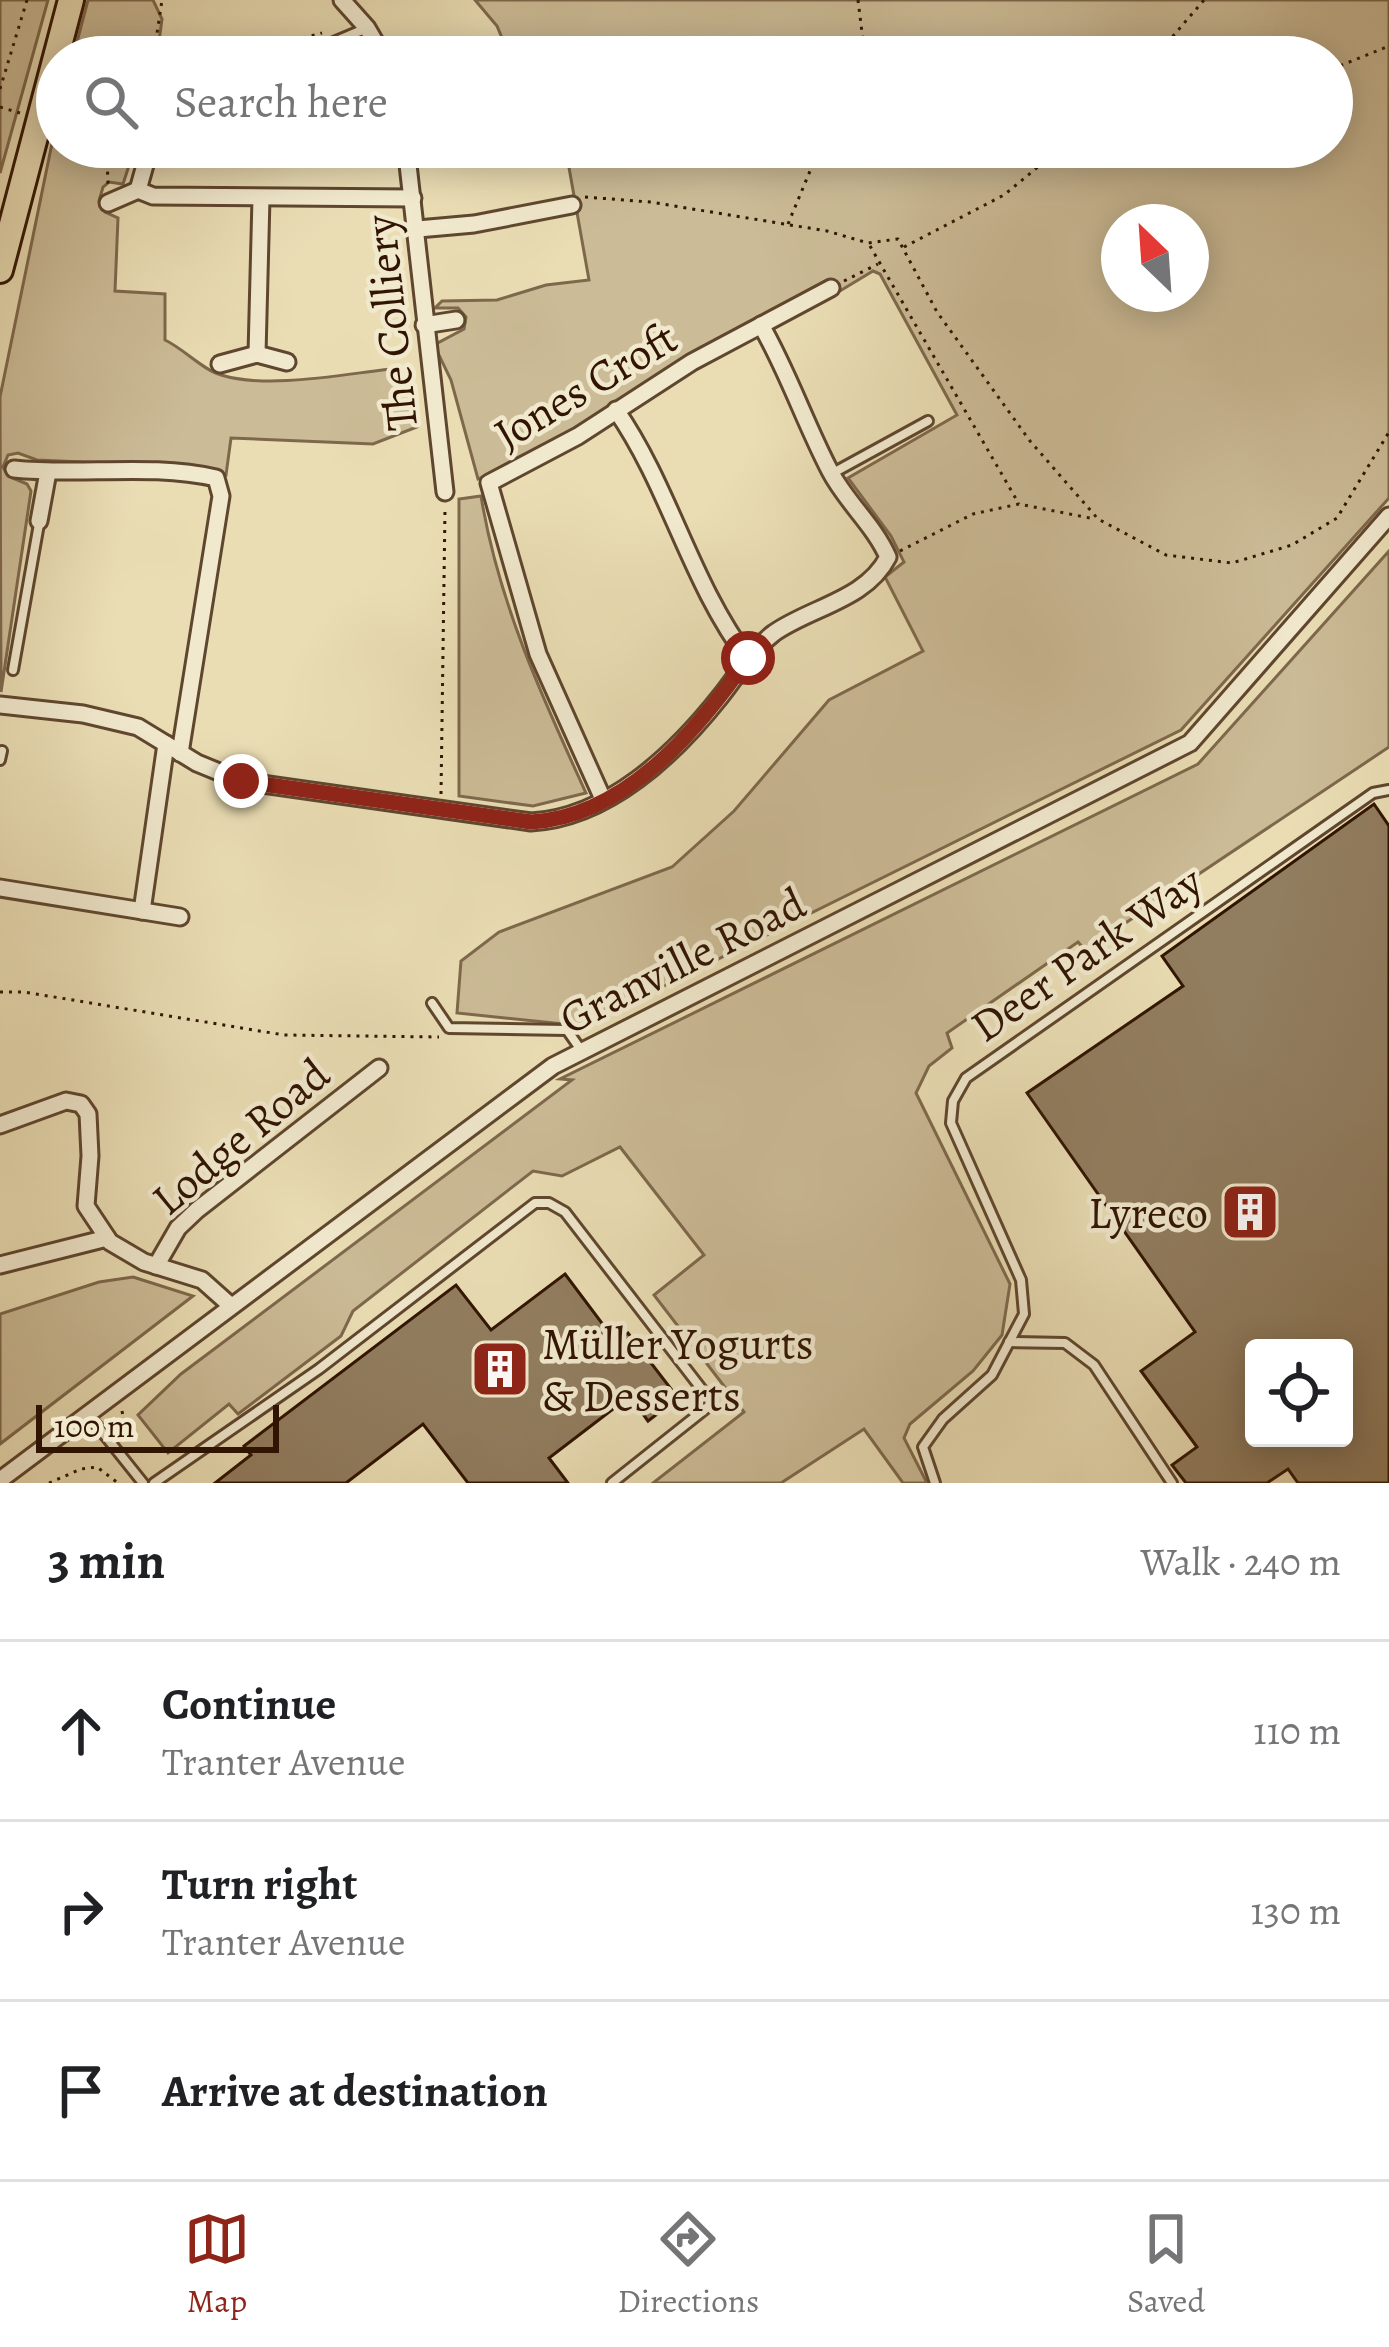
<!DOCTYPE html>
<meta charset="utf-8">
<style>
:root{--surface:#fff;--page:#f2f2f2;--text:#202124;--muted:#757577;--line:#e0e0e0;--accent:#8f2418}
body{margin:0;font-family:Alegreya,serif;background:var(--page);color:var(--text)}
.controls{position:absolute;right:36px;bottom:36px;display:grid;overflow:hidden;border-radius:12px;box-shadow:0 6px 30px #0003}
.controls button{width:108px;height:108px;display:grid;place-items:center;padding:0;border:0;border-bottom:3px solid var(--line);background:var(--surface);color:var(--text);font:60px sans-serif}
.compass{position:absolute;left:1101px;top:204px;width:108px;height:108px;border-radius:50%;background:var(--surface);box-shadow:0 6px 30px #0003;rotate:335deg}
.scale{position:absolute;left:36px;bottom:30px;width:243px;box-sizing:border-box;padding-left:12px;border:6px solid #311402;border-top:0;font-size:33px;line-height:42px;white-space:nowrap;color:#311402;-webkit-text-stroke:9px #f1e9ce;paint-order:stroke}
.stop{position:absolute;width:36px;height:36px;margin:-27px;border:9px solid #8f2418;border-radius:50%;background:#fff}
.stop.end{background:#8f2418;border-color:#fff;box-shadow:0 3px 12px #0008}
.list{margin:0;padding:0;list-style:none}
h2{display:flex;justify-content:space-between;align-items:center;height:156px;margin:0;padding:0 48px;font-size:51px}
h2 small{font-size:39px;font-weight:400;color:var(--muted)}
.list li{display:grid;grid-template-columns:78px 1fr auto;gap:36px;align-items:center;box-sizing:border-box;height:180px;padding:0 48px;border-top:3px solid var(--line)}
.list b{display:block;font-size:45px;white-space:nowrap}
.list p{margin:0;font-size:39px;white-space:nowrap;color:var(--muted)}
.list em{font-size:39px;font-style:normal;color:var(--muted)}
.icon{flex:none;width:66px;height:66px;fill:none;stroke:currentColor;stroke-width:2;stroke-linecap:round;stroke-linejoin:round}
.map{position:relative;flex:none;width:1389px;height:1483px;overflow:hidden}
.search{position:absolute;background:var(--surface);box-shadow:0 6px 30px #0003;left:36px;right:36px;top:36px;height:132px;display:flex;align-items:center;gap:30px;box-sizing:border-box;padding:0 42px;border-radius:66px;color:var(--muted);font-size:45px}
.sheet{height:696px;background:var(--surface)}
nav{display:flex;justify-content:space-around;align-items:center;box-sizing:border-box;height:168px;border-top:3px solid var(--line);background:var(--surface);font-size:33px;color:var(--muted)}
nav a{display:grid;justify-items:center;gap:6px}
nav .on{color:var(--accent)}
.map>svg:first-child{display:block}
.green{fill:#cbbb96;stroke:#7e684c;stroke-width:3;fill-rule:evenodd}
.building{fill:#917d5f;stroke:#311402;stroke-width:3;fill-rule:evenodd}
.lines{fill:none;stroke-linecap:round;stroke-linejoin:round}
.service-casing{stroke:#5f462e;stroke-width:14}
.minor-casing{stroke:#5f462e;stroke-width:21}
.primary-casing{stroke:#311402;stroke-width:30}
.path{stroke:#311402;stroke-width:3;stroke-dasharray:3 6;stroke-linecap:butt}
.service{stroke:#f1e9ce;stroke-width:8}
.minor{stroke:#f1e9ce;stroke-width:15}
.primary{stroke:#eaddb4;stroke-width:24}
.route{stroke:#8f2418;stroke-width:15}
.labels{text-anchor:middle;stroke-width:9;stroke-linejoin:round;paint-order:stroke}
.street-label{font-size:45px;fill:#311402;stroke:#f1e9ce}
.poi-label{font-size:45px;fill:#311402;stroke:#f1e9ce;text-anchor:end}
</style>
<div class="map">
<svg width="1389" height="1483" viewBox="0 0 1389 1483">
<rect width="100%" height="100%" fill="#eaddb4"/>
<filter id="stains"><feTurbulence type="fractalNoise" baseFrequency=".00167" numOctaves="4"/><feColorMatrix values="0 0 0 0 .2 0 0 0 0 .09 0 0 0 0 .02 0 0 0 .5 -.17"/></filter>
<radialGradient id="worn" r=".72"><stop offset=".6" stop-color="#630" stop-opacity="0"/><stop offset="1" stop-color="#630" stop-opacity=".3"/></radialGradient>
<!-- green -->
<g class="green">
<path d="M0,0H48L0,173Z"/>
<path d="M88,0H153L162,19L157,56L73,57Z"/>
<path d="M475,0H1389V498L1181,730L583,1026L457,1013L461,961L499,932L672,867L734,811L829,700L923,651L885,577L904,562L891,536L848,478L957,415L880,274L873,271L835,294L827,280L692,353L539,452L478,479L451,380L434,345L464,329L466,317L458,308H435L442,301L497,300L546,285L589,280L568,162L562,159L559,147H1332V57H510L497,26ZM1119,222H1191V294H1119Z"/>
<path d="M57,119V147H135L123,184L109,182L103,187L99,201L105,212L118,218L115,291L165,294V340C184,349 203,370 221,375C270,390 348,373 400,368L415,389L417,427L373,444L231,438L226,475L175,466L37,460L18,453L8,455L3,467L8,476L27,484L31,491L1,692L0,397Z"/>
<path d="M481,496C498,601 542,697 586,793L533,806L459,796V499Z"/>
<path d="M1389,551V747L1085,950L1078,942L947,1033L952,1048L929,1066L916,1093L1010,1284L1002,1335L973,1371L910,1424L904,1438L927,1483H903L864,1429L781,1483H653L744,1412L654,1295L704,1255L620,1147L562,1176L533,1171L353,1311L341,1336L238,1414L229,1404L168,1453L138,1415L181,1374L572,1080L560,1079L1198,764Z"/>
<path d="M133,1277L193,1296L0,1444V1314L99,1282Z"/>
</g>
<!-- building -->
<g class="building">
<path d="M1374,804L1389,826V1483H1298L1288,1469L1267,1483H1186L1172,1465L1197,1447L1141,1371L1195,1332L1027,1093L1183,986L1162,956ZM1254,1348H1344V1438H1254Z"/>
<path d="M565,1274L616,1342L628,1333L678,1398L648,1421L630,1396L549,1458L568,1483H468L423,1424L346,1483H215L251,1455L244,1446L456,1285L491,1330Z"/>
</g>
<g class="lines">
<defs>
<g id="service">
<path d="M212,51L310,52L367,28"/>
<path d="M833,473L928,421"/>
<path d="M13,670L39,524"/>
<path d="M0,760L2,751"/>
<path d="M432,1003L449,1028L567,1030L581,1050"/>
<path d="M1009,1342L1065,1343L1094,1365L1172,1483"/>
<path d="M87,1413L143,1483"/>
<path d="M154,1483L319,1369L535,1203H549L565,1212L710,1400L709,1406L612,1483"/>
<path d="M935,1483L923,1447L943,1419L992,1375L1024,1314L1021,1280L951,1123L953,1101L966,1078L1373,793L1389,790"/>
</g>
<g id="minor">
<path d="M342,0L367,28L384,57"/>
<path d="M406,147L445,492"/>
<path d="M147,158L138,190L153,196L413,198"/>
<path d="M108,203L138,190"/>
<path d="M418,229L474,224L572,205"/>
<path d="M424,325L456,320"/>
<path d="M257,354L261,198"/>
<path d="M220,364L257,354L287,362"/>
<path d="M616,410C670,488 690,582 748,659"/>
<path d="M14,469C81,476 150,463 216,478L221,496L180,753"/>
<path d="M39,521L48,472"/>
<path d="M0,705L83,714L138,727L197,763L241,781L531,822C608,818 675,754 720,697C738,675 750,651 774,633C811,607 866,600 888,557C874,525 846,502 830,471C805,423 788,372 761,325"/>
<path d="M603,799L538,654L489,483L578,436L692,362L831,288"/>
<path d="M0,888L180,917"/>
<path d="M142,911L166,744"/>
<path d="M0,1125L66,1101L81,1104L88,1114L90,1156L86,1206L110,1242L144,1262L202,1280L230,1305"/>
<path d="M0,1265L107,1238"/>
<path d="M156,1266L178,1228L197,1210L379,1068"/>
<path d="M0,1480L553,1066L1190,743L1389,516"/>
</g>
<path id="primary" d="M0,270L71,0"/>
</defs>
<!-- service casing -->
<use href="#service" class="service-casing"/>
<!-- minor casing -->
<use href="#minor" class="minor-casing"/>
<!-- primary casing -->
<use href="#primary" class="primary-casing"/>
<!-- path -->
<g class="path">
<path d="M858,0L865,57"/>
<path d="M303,38L322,33"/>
<path d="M154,53L200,54"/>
<path d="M149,57L154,53L162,0"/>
<path d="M1155,57L1204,0"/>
<path d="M1332,69L1389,46"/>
<path d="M0,89L27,0"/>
<path d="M0,107L20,113"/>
<path d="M100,147L107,156L108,184"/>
<path d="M585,197L650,202L827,231L868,243L898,239L937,312L1030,441L1098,519L1166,555L1232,563L1292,545L1337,518L1389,432"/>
<path d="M788,224L820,147"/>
<path d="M870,246L1019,504"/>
<path d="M904,247L1004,195L1062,147"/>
<path d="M844,281L878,264"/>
<path d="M900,551L973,514L1019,504L1095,519"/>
<path d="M441,794L445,509"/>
<path d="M0,992H24L284,1035L439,1037"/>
<path d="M122,1411L125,1426"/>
<path d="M49,1483L81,1469L97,1467L118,1483"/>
</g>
<!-- service -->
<use href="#service" class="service"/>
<!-- minor -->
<use href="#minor" class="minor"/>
<!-- primary -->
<use href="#primary" class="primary"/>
</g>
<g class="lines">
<!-- route -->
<path class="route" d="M241,781L531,822C625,817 698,730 748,658"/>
</g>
<!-- icons -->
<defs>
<symbol id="building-square" viewBox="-11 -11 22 22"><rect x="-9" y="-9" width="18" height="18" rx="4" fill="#8f2418" stroke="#f1e9ce"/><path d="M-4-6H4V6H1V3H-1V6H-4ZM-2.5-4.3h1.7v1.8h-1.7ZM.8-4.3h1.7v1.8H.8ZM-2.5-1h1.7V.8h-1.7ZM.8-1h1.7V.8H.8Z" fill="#fff"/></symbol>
</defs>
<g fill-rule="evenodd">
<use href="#building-square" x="1217" y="1179" width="66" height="66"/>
<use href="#building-square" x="467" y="1336" width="66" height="66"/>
</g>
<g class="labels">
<!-- street labels -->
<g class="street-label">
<text transform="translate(390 323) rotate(-96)" y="16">The Colliery</text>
<text transform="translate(585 385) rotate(-31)" y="16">Jones Croft</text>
<text transform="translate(1086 953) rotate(-35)" y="16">Deer Park Way</text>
<text transform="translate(682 960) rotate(-27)" y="16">Granville Road</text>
<text transform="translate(240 1136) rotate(-40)" y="16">Lodge Road</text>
</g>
<!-- poi labels -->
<g class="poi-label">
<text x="1208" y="1228">Lyreco</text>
<text x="542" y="1359" text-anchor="start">Müller Yogurts<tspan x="542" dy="52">&amp; Desserts</tspan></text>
</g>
</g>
<rect width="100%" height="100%" filter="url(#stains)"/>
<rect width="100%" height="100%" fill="url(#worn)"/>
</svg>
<div class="controls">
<button><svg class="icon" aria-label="locate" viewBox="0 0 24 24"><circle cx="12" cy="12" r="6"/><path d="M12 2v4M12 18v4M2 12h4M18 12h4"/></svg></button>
</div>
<svg class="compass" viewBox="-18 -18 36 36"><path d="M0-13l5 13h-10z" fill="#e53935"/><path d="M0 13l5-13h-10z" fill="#757577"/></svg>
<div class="scale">100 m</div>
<div class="stop" style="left:748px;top:658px"></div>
<div class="stop end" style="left:241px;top:781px"></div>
<div class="search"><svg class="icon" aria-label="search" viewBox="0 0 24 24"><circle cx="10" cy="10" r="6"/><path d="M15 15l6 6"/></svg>Search here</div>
</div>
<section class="sheet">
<h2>3 min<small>Walk · 240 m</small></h2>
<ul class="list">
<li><svg class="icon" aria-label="ahead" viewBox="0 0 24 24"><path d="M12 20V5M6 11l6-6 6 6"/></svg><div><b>Continue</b><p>Tranter Avenue</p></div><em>110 m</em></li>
<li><svg class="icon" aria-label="right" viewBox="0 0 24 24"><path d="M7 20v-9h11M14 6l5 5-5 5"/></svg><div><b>Turn right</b><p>Tranter Avenue</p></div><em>130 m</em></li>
<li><svg class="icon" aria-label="arrive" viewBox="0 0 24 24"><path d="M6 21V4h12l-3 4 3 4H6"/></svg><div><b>Arrive at destination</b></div></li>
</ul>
</section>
<nav>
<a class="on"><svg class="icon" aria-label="map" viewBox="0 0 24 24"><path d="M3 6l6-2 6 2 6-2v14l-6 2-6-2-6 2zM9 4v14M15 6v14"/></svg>Map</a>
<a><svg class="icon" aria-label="directions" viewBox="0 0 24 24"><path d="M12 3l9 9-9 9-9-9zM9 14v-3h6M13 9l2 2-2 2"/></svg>Directions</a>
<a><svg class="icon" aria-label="saved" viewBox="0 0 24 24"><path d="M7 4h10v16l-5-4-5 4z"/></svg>Saved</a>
</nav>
